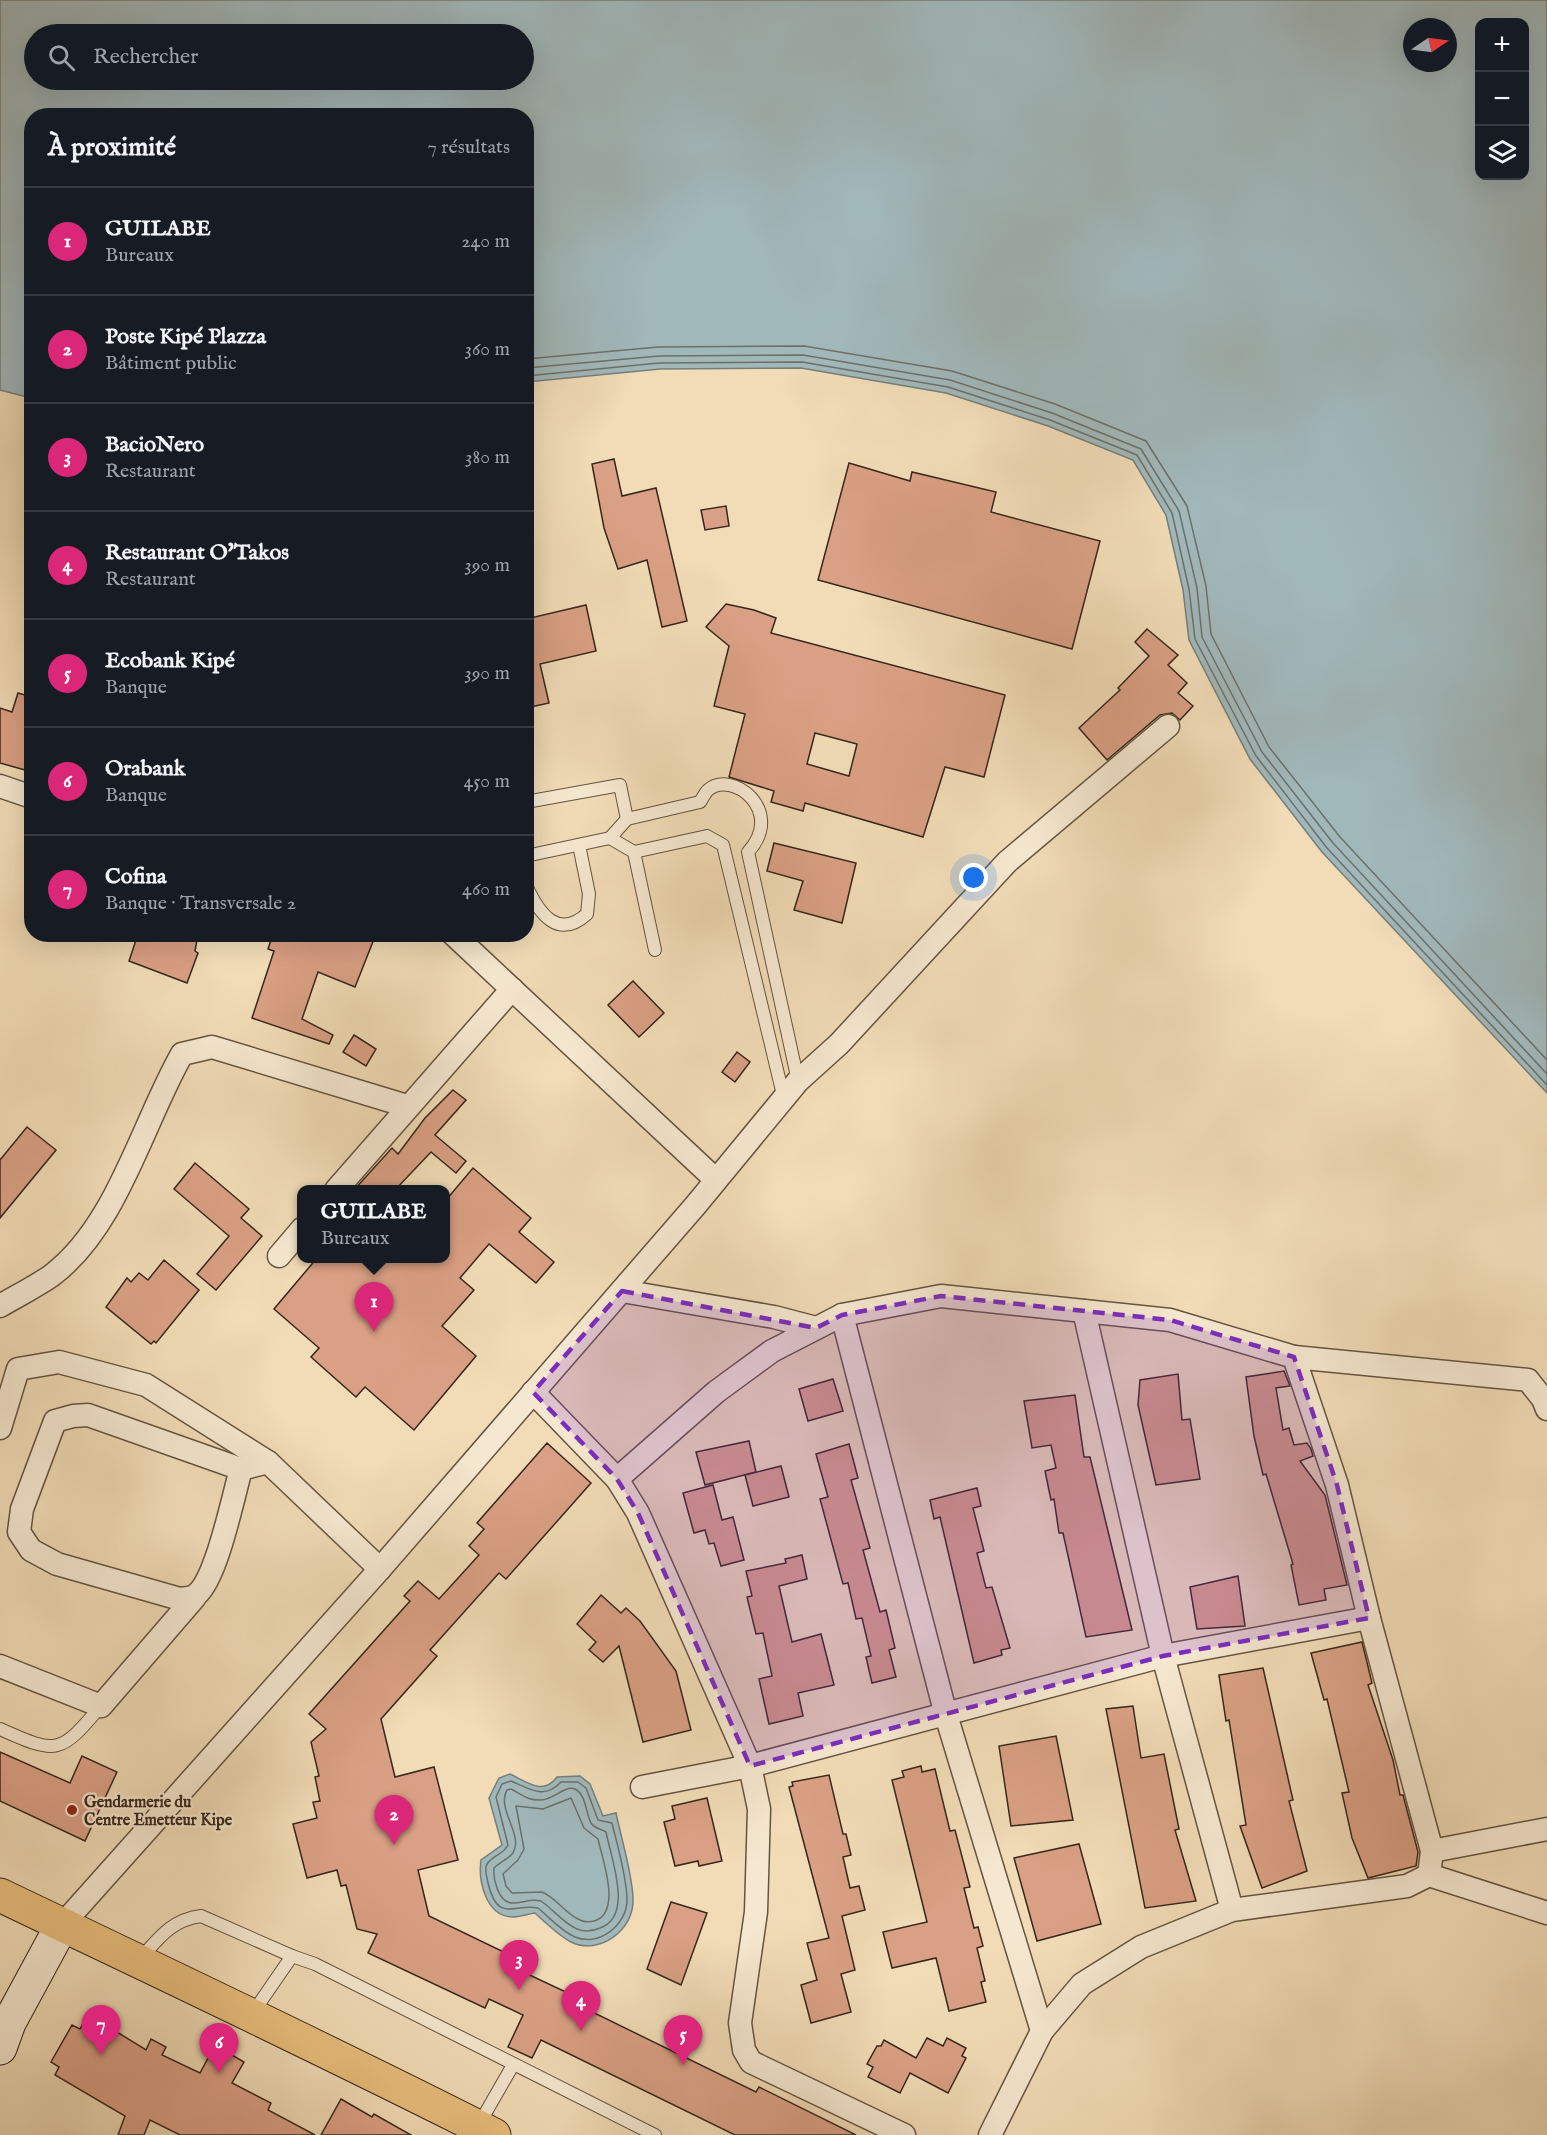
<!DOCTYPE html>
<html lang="fr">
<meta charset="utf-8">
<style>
:root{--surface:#171b24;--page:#242831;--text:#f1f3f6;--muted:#9ea1a6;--line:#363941;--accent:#db2777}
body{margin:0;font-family:"IM FELL English",serif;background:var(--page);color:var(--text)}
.controls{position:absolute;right:18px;top:18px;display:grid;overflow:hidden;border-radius:12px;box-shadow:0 6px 24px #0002}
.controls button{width:54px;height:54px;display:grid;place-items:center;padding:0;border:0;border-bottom:2px solid var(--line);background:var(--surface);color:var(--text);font:30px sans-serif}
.compass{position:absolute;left:1403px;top:18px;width:54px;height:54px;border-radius:50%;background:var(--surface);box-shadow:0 6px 24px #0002;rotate:77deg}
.you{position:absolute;left:974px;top:878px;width:21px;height:21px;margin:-15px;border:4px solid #fff;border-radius:50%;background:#1a73e8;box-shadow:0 0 0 9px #1a73e833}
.badge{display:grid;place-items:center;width:39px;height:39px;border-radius:50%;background:var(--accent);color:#fff;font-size:20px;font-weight:700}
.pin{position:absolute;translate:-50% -50px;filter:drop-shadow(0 2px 3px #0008)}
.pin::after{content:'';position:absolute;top:32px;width:21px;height:18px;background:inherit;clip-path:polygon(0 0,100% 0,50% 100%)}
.popup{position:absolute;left:297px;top:1185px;width:153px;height:78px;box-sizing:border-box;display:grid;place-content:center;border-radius:12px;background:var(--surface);filter:drop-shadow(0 2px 4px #0005);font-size:20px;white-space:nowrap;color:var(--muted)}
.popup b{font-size:22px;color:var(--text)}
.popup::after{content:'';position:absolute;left:50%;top:100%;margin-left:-12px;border:12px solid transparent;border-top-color:var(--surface)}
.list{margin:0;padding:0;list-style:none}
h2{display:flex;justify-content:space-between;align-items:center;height:78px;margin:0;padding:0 24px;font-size:26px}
h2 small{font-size:20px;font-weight:400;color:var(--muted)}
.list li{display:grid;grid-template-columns:39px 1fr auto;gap:18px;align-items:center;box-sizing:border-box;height:108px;padding:0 24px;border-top:2px solid var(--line)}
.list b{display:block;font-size:22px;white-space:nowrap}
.list p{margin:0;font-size:20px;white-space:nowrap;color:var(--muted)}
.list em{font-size:20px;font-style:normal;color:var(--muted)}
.icon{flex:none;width:33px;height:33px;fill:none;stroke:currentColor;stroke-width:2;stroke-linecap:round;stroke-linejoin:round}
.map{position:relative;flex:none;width:1547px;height:2135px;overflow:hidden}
.search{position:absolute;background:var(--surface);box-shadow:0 6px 24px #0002;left:24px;top:24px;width:510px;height:66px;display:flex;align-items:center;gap:15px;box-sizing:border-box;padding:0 21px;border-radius:33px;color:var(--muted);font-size:22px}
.panel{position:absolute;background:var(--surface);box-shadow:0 6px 24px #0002;left:24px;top:108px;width:510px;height:834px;border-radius:24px}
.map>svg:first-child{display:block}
.water{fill:#a1b8bb;stroke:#767e7a;stroke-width:1.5;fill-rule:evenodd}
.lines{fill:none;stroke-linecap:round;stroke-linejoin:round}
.shore{stroke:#6c706a;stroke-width:1.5}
.building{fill:#daa085;stroke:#362719;stroke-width:1.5;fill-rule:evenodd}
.service-casing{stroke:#655440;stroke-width:14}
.minor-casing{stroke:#655440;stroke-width:25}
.secondary-casing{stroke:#362719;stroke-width:35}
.primary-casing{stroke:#362719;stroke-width:35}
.service{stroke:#f6e8d0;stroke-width:12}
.minor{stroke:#f6e8d0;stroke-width:22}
.secondary{stroke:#f6e8d0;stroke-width:33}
.primary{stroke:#e8be7c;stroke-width:33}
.marked{fill:#7b2cbf;fill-opacity:0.2;stroke:#7b2cbf;stroke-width:4.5;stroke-dasharray:12 8;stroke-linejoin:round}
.poi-dot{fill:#8f2418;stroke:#f6e8d0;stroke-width:2}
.labels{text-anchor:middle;stroke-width:4.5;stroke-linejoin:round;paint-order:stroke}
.poi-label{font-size:16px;font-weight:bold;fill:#362719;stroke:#f6e8d0;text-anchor:start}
</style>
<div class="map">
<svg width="1547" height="2135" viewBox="0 0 1547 2135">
<rect width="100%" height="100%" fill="#f1dcb7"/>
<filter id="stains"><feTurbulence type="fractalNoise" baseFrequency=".00333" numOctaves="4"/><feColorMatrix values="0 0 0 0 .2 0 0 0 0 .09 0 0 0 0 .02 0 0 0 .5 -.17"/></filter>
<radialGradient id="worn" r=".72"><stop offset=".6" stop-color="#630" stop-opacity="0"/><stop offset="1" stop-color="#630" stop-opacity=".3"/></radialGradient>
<!-- water -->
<g class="water">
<path d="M0,0H1547V1093L1322,852L1250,759L1189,640L1183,590L1166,515L1133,460L1048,426L946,393L801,368L660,369L527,382L526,116H32L31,398L0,390ZM1480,22H1524V176H1480ZM1412,27H1448V63H1412ZM34,34H524V80H34Z"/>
<path d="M510,1774C527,1782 543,1796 557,1777L580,1776L590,1784L603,1816L616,1813C621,1838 633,1875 633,1900C634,1929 600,1956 571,1942C558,1935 546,1923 535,1913C528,1914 519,1917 512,1917C486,1916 478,1881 481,1860L502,1845L489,1798L499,1778Z"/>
</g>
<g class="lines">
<!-- shore -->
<g class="shore">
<path d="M526,359L658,347L804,346L952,371L1055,404L1146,441L1187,506L1206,586L1211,634L1269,747L1340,837L1547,1060"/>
<path d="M526,368L659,356L803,355L950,380L1052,413L1141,449L1179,511L1197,588L1202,637L1262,752L1333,843L1547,1074"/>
<path d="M526,376L659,363L802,362L948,387L1050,420L1137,455L1172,513L1189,589L1195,639L1256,756L1327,848L1547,1085"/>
<path d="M511,1781C530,1789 544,1800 561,1782H578L586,1788L598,1820L612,1823C617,1844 627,1878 627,1900C627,1925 599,1947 575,1937C561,1931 549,1917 538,1908C513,1903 498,1924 488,1883C487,1877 484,1869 487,1864C492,1856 504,1854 508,1845L496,1797L502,1784Z"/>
<path d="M511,1789C521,1794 528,1801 541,1800C553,1800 565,1785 575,1789C586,1794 586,1814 591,1823C595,1829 602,1829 606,1832C611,1858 634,1917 600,1928C593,1931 584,1932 577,1929C563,1923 553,1909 541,1901C530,1898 521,1904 511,1903C498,1901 493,1879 494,1868C499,1863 508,1859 513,1853C524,1835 496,1809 507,1790Z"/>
<path d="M571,1798L584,1828L598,1839C603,1861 622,1913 594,1921C590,1922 584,1922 580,1920C565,1914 557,1898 542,1892L512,1893L506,1886L503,1874L518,1860L524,1849L516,1806L543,1809Z"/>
</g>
</g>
<!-- building -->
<g class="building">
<path d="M614,459L622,496L656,488L687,621L662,627L647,560L618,569L604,528L592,464Z"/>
<path d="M849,463L910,481L912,472L996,492L991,512L1100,541L1072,649L818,580Z"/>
<path d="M726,506L729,526L705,530L701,510Z"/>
<path d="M726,604L754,610L776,618L771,633L1005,695L984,777L945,767L923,837L805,803L803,811L771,802L774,791L729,777L745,714L714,706L729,646L706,627ZM815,733L857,744L849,776L807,764Z"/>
<path d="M586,605L596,651L540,664L549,703L526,708V619Z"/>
<path d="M1147,629L1178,655L1168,665L1187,683L1178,693L1193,706L1180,720L1172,713L1160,715L1107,760L1079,728L1120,690L1118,688L1149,656L1135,642Z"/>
<path d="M18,693L32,697V772L0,763V708L12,712Z"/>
<path d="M774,843L856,863L842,923L794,910L803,881L767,871Z"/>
<path d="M138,934H198L195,951L198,953L187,983L129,961Z"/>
<path d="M273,934H376L355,987L318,972L302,1019L333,1035L329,1044L252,1018L274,951L268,949Z"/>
<path d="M633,981L664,1013L639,1037L608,1005Z"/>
<path d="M354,1035L376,1049L366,1066L343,1052Z"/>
<path d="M737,1052L750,1062L735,1082L722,1072Z"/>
<path d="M453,1090L466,1100L435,1135L466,1161L456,1173L431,1152L395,1190H354L392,1148L398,1154L425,1118Z"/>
<path d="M27,1127L56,1150L0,1218V1160Z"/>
<path d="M195,1163L249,1209L241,1218L262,1236L216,1290L197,1274L229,1236L174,1189Z"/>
<path d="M473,1168L531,1218L519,1232L554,1262L536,1283L489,1244L460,1278L474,1290L442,1326L476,1356L414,1430L365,1387L356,1397L311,1357L319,1348L274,1309L317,1258H363L376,1270L386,1258H446V1200Z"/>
<path d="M164,1260L199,1290L156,1343L154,1341L151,1344L106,1307L127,1278L131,1282L139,1273L148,1280Z"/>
<path d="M1284,1371L1290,1386L1276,1388L1283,1430L1289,1428L1294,1445L1307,1443L1311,1449L1313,1456L1300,1461L1325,1495L1347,1585L1324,1589L1326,1600L1299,1605L1291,1565L1293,1564L1266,1474L1263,1475L1254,1436L1246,1377Z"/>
<path d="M1178,1374L1182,1420L1190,1419L1200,1479L1156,1485L1138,1405L1140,1380Z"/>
<path d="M833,1379L843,1411L808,1421L799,1389Z"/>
<path d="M1075,1395L1084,1457H1090L1132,1630L1086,1637L1063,1533H1059L1054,1499L1051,1500L1045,1471L1056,1468L1051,1445L1032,1448L1024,1401Z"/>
<path d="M749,1441L756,1472L705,1485L696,1452Z"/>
<path d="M547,1443L591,1483L506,1579L499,1573L430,1650L437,1656L381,1719L395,1777L434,1767L458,1860L418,1870L429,1916L510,1955L506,1964L583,2000L580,2006L756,2092L759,2087L856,2135H735L541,2040L532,2058L508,2047L523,2015L489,1999L485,2008L368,1953L377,1934L357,1929L346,1885L341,1886L337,1870L307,1878L293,1824L317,1818L313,1802L320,1801L315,1777L319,1776L311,1742L326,1729L309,1714L410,1601L404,1596L418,1581L439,1599L479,1555L469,1546L484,1529L477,1523Z"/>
<path d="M849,1444L858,1478L851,1480L870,1548L863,1550L880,1612L886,1610L895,1648L889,1650L896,1677L872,1683L866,1657L871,1656L862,1618L856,1619L848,1583L843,1584L820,1499L828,1497L816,1454Z"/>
<path d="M781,1466L789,1497L753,1506L745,1475Z"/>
<path d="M713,1485L722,1520L733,1517L744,1560L721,1566L714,1543L709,1544L705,1530L694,1533L683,1493Z"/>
<path d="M977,1488L981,1506L973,1508L984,1551L977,1553L986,1588L992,1587L1010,1648L1001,1650L1002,1655L974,1663L940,1517L934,1519L930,1500Z"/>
<path d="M802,1555L807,1579L779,1586L792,1642L821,1634L834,1685L798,1693L803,1716L769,1724L759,1679L772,1676L763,1633L756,1634L747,1597L752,1596L746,1571L786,1563L785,1559Z"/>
<path d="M1238,1576L1245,1626L1197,1629L1190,1587Z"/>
<path d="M601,1595L621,1613L626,1608L640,1621L676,1671L691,1730L643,1742L619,1646L603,1662L589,1650L596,1642L577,1624Z"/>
<path d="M1362,1642L1372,1683L1368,1685L1393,1760L1400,1795H1403L1418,1852L1416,1866L1368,1878L1352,1838L1342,1793L1349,1792L1327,1699L1324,1700L1311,1653Z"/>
<path d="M1263,1668L1293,1800L1289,1801L1307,1871L1262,1888L1240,1826L1246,1825L1229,1720L1226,1721L1219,1675Z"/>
<path d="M1133,1706L1141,1758L1164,1754L1179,1829L1175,1830L1196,1901L1145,1908L1106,1709Z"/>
<path d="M1056,1736L1073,1820L1011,1826L999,1746Z"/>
<path d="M0,1752L70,1783L82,1756L117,1772L85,1841L0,1801Z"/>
<path d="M921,1766L922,1772L935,1769L950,1831L955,1830L970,1887L964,1888L974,1928L978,1927L983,1946L977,1948L985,1981L981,1982L986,2002L949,2011L936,1958L892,1968L883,1932L927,1922L892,1780L904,1777L902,1771Z"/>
<path d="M829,1775L843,1834H846L851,1855L843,1857L850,1888L859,1886L865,1910L842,1916L855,1970L841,1974L851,2012L811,2023L801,1985L817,1980L807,1943L829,1938L789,1787L793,1786L792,1782Z"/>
<path d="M707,1798L722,1861L699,1866L698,1861L675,1866L664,1822L675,1819L672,1806Z"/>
<path d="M1079,1844L1101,1924L1037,1941L1014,1858Z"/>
<path d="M671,1902L707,1913L681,1985L647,1969Z"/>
<path d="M88,2014L146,2050L151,2039L166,2047L162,2055L200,2073L215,2045L244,2062L232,2083L271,2103L268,2110L315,2135H180L150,2120L144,2135H118L125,2116L55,2075L59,2067L51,2062L72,2025L80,2029Z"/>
<path d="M927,2038L943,2046L947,2038L966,2048L962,2056L966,2058L948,2093L910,2073L900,2093L868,2077L873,2067L867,2064L877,2046H881L884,2040L916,2058Z"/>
<path d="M341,2099L372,2117L374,2114L411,2135H321Z"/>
</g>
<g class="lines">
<defs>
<g id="service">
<path d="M526,802L620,785L627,819L610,838L634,852L655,950"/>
<path d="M627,819L700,802C702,799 705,793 708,790C732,769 786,811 748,852L798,1081"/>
<path d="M634,852L707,836L723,845L784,1099"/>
<path d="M526,856L610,838"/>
<path d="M526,885C539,914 558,940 587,914L589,894L579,845"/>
<path d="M0,1729C58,1755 60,1754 101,1706"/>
<path d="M140,1959C159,1938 171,1920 201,1916L292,1956"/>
<path d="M252,2014L292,1956L315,1964L655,2135"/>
<path d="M478,2126L513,2065"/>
</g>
<g id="minor">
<path d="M0,786L32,797"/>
<path d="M453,934L716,1180"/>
<path d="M336,1190L512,989"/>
<path d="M279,1256L302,1229"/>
<path d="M622,1291L774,1317L816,1328"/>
<path d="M0,1306C17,1296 35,1287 51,1276C117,1227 142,1124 182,1054L212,1047L407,1106"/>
<path d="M1084,1311L1163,1656L1232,1910"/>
<path d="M842,1315L946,1715L1042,2031"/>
<path d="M1294,1357L1528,1380L1543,1399L1547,1409"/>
<path d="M533,1392L617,1479L638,1513L750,1766L759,1809L756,1912L740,2023L744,2050L751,2062L904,2135"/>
<path d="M0,1428L18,1369L59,1362L146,1385L268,1462L380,1569"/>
<path d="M241,1469L88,1415L73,1416L55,1421L22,1509L19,1532L31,1550L57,1564L180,1599C186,1598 193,1598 197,1594C217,1577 233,1497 241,1469L268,1462"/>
<path d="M617,1479L716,1392L772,1351L842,1315L941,1296L1170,1320L1294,1357L1337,1485L1369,1618L1432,1851L1429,1875L1407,1886L1232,1910L1141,1947L1082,1984L1042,2031L990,2135"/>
<path d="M0,1666L101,1706L195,1597"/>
<path d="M642,1787L750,1766L1163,1656L1369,1618"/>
<path d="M1432,1851L1547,1829"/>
<path d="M1429,1875L1547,1913"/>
<path d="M62,1925L380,1569L695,1206L798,1081L839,1044L1007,862L1168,726"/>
</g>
<path id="secondary" d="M0,2048L9,2023L62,1925"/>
<path id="primary" d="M0,1895C165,1974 331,2052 494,2135"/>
</defs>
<!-- service casing -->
<use href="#service" class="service-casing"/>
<!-- minor casing -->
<use href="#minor" class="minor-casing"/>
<!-- secondary casing -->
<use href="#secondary" class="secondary-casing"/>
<!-- primary casing -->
<use href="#primary" class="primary-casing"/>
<!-- service -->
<use href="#service" class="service"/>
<!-- minor -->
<use href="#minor" class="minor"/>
<!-- secondary -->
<use href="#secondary" class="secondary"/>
<!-- primary -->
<use href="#primary" class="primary"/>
</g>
<!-- marked area -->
<path class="marked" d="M622,1291L816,1328L842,1315L941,1296L1170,1320L1294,1357L1337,1485L1369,1618L1163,1656L750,1766L638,1513L617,1479L533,1392Z"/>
<!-- markers -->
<circle class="poi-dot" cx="72" cy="1810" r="6"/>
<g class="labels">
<!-- poi labels -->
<g class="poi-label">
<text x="84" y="1807">Gendarmerie du<tspan x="84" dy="18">Centre Emetteur Kipe</tspan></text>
</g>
</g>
<rect width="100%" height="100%" filter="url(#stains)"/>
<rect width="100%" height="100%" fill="url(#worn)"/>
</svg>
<div class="controls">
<button>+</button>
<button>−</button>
<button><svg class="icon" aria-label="layers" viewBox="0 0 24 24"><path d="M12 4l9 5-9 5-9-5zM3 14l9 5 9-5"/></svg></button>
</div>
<svg class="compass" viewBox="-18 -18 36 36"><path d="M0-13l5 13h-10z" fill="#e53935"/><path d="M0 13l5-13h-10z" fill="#9ea1a6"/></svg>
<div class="you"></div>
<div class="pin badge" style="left:374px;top:1332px">1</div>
<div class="popup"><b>GUILABE</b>Bureaux</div>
<div class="pin badge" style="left:394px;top:1845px">2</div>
<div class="pin badge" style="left:519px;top:1990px">3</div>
<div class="pin badge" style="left:581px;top:2031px">4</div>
<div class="pin badge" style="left:683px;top:2065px">5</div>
<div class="pin badge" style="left:219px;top:2073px">6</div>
<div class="pin badge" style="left:101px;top:2055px">7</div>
<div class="search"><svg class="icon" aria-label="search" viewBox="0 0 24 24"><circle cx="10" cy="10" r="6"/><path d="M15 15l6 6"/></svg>Rechercher</div>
<section class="panel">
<h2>À proximité<small>7 résultats</small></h2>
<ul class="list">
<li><span class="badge">1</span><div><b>GUILABE</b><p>Bureaux</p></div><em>240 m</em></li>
<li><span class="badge">2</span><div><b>Poste Kipé Plazza</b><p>Bâtiment public</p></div><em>360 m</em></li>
<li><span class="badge">3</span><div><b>BacioNero</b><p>Restaurant</p></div><em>380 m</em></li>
<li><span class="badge">4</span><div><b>Restaurant O'Takos</b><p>Restaurant</p></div><em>390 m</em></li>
<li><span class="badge">5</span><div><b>Ecobank Kipé</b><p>Banque</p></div><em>390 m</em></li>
<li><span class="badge">6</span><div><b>Orabank</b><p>Banque</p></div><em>450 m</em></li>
<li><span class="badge">7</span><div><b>Cofina</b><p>Banque · Transversale 2</p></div><em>460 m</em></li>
</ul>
</section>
</div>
